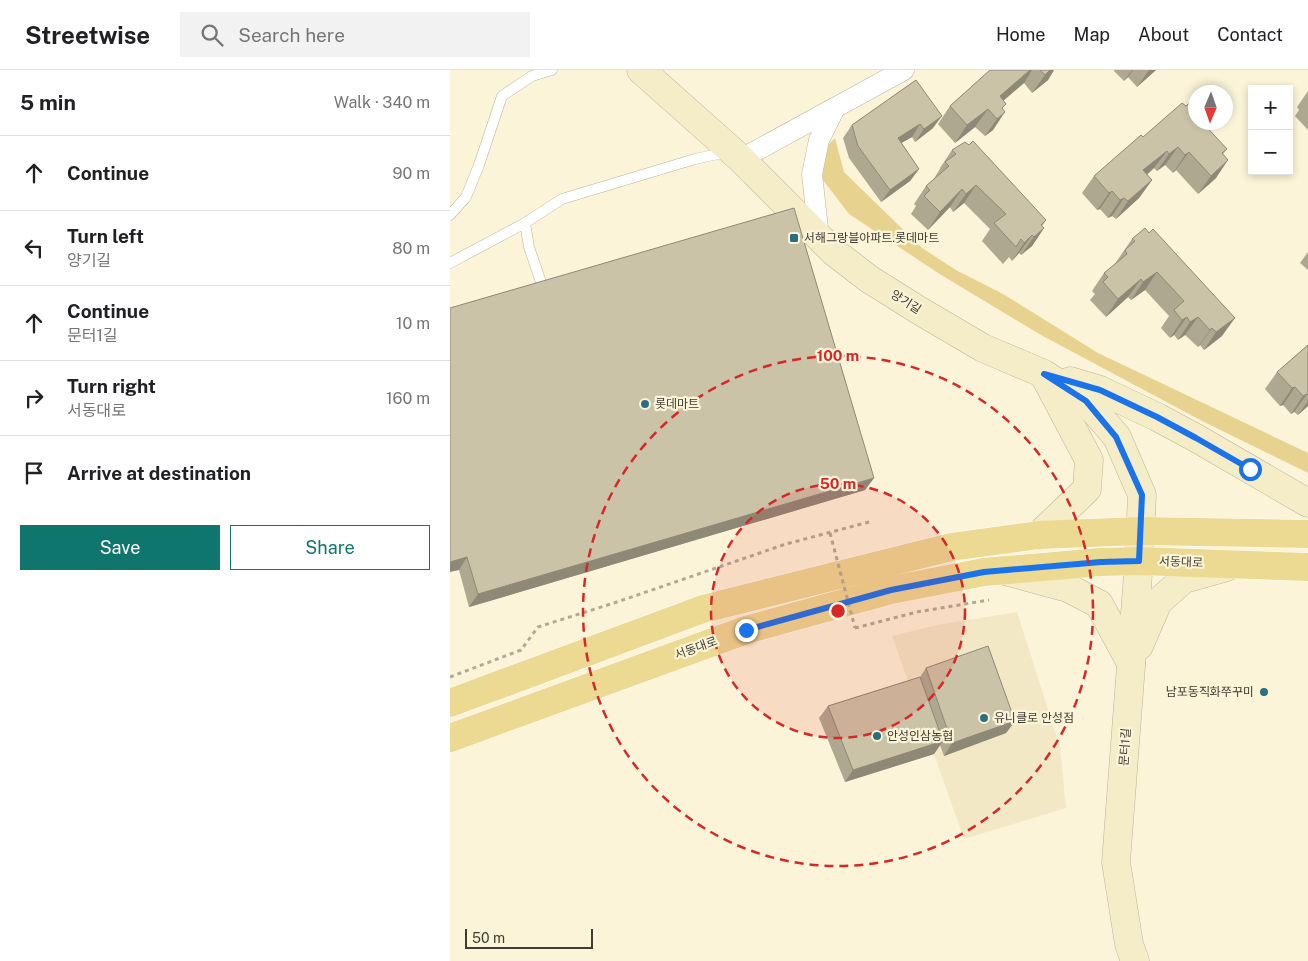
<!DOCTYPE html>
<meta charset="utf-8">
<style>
:root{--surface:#fff;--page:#f2f2f2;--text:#202124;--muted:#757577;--line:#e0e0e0;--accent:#0f766e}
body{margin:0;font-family:"Public Sans","Noto Sans KR",sans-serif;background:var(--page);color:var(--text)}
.controls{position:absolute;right:15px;top:15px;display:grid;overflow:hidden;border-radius:0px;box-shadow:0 2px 8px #0003}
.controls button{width:45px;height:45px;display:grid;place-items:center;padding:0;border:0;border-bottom:1px solid var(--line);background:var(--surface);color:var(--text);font:25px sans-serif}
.compass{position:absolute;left:738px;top:15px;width:45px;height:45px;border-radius:50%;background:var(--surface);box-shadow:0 2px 8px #0003;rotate:182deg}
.scale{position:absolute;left:15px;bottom:12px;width:128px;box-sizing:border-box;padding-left:5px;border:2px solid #3e3b30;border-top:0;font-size:14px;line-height:18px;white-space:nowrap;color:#3e3b30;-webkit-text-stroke:4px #fcf4d8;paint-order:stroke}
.stop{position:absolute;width:15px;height:15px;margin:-11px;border:4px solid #1a73e8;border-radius:50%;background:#fff}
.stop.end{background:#1a73e8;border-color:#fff;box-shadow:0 1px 5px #0008}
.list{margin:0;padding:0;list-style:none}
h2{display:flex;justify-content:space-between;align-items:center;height:65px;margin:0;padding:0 20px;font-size:21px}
h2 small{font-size:16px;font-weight:400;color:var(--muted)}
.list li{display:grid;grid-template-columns:32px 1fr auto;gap:15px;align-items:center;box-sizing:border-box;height:75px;padding:0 20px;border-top:1px solid var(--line)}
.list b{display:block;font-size:19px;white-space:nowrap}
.list p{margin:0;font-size:16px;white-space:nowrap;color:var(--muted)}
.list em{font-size:16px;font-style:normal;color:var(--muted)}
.actions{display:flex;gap:10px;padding:15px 20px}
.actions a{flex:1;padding:11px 0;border:1px solid var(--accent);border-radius:0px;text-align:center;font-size:18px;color:var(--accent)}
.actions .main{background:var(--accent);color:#fff}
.icon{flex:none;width:28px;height:28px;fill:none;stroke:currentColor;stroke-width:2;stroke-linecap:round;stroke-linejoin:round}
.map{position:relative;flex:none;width:858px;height:891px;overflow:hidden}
header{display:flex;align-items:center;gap:30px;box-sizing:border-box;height:70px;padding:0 25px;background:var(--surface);border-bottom:1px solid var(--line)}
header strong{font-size:24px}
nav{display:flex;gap:28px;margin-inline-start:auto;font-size:18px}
.search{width:350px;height:45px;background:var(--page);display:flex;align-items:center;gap:12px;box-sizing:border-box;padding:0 18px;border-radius:0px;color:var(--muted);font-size:19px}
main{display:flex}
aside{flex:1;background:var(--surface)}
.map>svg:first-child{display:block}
.built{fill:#f2e8c5}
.green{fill:#e7d38f}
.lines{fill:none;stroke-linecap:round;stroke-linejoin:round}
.lane-casing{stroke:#bbb499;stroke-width:11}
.street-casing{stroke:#bbb499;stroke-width:21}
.secondary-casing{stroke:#bbb499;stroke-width:29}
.primary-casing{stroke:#fff;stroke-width:29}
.path{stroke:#b1ab96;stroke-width:3;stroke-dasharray:4 4;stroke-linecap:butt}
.lane{stroke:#fff;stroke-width:10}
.street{stroke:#fff;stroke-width:20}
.secondary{stroke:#f5ecc8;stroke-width:28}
.primary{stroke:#ecd992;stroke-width:28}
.path-bridge{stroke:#b1ab96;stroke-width:3;stroke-dasharray:4 4;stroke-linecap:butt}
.wall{fill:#afa890}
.shaded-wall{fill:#8e8876}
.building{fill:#cbc3a8;stroke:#8e8876}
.route{stroke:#1a73e8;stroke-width:6}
.ring{fill:none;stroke:#d62828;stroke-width:2.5;stroke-dasharray:9 6}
.poi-dot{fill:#2a6f7f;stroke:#fcf4d8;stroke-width:2}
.labels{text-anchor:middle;stroke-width:4.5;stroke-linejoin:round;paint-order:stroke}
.poi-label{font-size:12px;fill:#3e3b30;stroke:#fcf4d8;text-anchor:start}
.street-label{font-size:12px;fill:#3e3b30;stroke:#fcf4d8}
.centre{fill:#d62828;stroke:#fcf4d8;stroke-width:2.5}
.ring-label{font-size:15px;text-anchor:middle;font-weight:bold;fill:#d62828;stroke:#fcf4d8;stroke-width:4.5;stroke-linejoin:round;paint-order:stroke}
</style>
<header>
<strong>Streetwise</strong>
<div class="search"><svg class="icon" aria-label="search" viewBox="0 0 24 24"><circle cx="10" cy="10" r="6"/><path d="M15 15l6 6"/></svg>Search here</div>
<nav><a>Home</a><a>Map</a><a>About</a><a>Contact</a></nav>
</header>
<main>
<aside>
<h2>5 min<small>Walk · 340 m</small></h2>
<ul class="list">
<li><svg class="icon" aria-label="ahead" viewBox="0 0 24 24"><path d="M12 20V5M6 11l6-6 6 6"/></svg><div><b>Continue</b></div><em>90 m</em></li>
<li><svg class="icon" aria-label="left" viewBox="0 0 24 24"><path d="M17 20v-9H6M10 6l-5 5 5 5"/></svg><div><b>Turn left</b><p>양기길</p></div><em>80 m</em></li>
<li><svg class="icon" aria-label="ahead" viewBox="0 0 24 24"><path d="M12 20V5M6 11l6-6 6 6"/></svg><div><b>Continue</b><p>문터1길</p></div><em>10 m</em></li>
<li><svg class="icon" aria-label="right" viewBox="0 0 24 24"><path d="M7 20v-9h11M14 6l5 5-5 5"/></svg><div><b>Turn right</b><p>서동대로</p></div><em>160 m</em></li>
<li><svg class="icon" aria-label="arrive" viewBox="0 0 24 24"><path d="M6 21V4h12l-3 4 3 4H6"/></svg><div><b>Arrive at destination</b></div></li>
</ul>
<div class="actions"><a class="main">Save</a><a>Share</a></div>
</aside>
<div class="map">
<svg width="858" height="891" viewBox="0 0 858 891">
<rect width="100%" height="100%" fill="#fcf4d8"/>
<!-- built -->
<path class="built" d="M567,542L610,677L616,738L514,769L442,566L488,555Z"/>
<!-- green -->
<path class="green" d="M385,68L394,102L472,178L506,200L553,224L648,283L858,383V403L752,351L591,265L488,203L399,144L370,106L371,82Z"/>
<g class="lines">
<defs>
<g id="lane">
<path d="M0,145L16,127L29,95L52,26L82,6L102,0"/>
<path d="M0,193L75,153"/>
<path d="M94,221L79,177L75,153L112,129L122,126L245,89L277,82"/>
</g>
<g id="street">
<path d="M291,89L454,0"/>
<path d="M369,168L362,104L369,70L385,38"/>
</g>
<g id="secondary">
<path d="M191,0L291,89L384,182L419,209L470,241L533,278L594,304L636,331L667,367L692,425L689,491L666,792L679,874L685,891"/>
<path d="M620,311L650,320L707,347L746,368L858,433"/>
<path d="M589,465L637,419L639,390L594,305"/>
<path d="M555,501L618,518L649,534L681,593"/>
<path d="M689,576L708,532L734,509L777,497"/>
</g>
<g id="primary">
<path d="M0,633L253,539L501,477L589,465L690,461L858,464"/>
<path d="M0,668L296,560L441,520L534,502L651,492L689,491L858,497"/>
</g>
</defs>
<!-- lane casing -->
<use href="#lane" class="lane-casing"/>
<!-- street casing -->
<use href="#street" class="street-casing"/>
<!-- secondary casing -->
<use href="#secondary" class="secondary-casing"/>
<!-- primary casing -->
<use href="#primary" class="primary-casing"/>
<!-- path -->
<g class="path">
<path d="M405,558L467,542L539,530"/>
<path d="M0,607L71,580L88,557L164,533L336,474L419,452"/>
</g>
<!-- lane -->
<use href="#lane" class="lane"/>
<!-- street -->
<use href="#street" class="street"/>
<!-- secondary -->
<use href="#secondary" class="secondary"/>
<!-- primary -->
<use href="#primary" class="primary"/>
<!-- path-bridge -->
<path class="path-bridge" d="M380,463L405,558"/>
</g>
<!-- wall -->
<g class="wall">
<path d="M540,0H604L598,10L582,23L574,13L553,31V39L543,60L535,66L525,57L505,73L488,54L500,36Z"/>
<path d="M664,0H706L687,17L678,7L674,11L664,1Z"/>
<path d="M466,10L483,58L465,72L462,67L451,73L469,99L460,111L431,132L399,88L393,68L402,55Z"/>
<path d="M858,21V60L845,46L849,40L847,37Z"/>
<path d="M746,52L777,79L773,84L766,108L748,124L726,100L723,103L715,95L707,101L704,98L697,105L702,110L689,128L666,149L662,146L658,148L650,139L647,140L632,123L644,106L693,67Z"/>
<path d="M502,80L594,158L582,176L571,185L569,183L562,191L559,187L553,194L532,171L540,159L514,133L503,142L500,137L478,160L461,144L466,136L464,134L476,116L483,110L490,99V98Z"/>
<path d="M682,169L772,266L754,280L750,275L748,277L735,265L728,270L724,265L720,268L711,258L719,246L695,220L681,230L678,227L656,247L640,230L645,224L642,221L654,203L664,195Z"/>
<path d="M858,182V200L850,193Z"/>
<path d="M0,238L424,408L415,420L19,537L9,500Z"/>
<path d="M858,275V336L848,345L844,342L841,344L833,335L830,336L815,319L827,302Z"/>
<path d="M476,598L565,651L556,663L494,686L490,675L484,684L395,712L369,648L378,636L470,607Z"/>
</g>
<!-- shaded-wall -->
<g class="shaded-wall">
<path d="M580,0H582L574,13L540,42L550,26Z"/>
<path d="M600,0H604L598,10L582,23L595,5Z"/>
<path d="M682,0H683L678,7L674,11Z"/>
<path d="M699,0H706L687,17Z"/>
<path d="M538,39L525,57L505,73L517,55Z"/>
<path d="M555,42L543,60L535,66L547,49Z"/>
<path d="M492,46L483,58L465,72L474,59Z"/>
<path d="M470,54L462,67L439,80L448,68Z"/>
<path d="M728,77L715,95L707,101L719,84Z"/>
<path d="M717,81L704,98L680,118L693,100Z"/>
<path d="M739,82L726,100L723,103L735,85Z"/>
<path d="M778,90L766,108L748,124L761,106Z"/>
<path d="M469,99L460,111L431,132L440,120Z"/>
<path d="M702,110L689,128L666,149L678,131Z"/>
<path d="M526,115L514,133L503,142L516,124Z"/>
<path d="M512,119L500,137L478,160L490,142Z"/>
<path d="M662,121L650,139L647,140L659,123Z"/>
<path d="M674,128L662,146L658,148L670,130Z"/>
<path d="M596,150L585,166L594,158L582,176L571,185L584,167L591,155Z"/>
<path d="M582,165L569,183L562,191L574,173Z"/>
<path d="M707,202L695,220L681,230L693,212Z"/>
<path d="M691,209L678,227L656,247L668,229Z"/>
<path d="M737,247L724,265L720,268L732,250Z"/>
<path d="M748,247L735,265L728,270L740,252Z"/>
<path d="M785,248L772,266L754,280L766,262Z"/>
<path d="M762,258L750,275L748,277L760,260Z"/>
<path d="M845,317L833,335L830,336L842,318Z"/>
<path d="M857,324L844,342L841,344L853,326Z"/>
<path d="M858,331V336L848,345Z"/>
<path d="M424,408L415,420L19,537L28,524Z"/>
<path d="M17,487L9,500L0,502V492Z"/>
<path d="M565,651L556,663L494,686L502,673Z"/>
<path d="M493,671L484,684L395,712L403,700Z"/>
</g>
<!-- building -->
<g class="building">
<path d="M540,0H580L550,26L556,34L552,38L555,42L547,49L538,39L517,55L500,36Z"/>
<path d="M590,0H600L595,5Z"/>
<path d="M466,10L492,46L474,59L470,54L448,68L469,99L440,120L408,76L402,55Z"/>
<path d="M742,30L746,34V52H752L777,79L772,83L778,90L761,106L739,82L735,85L728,77L719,84L717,81L693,100L702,110L678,131L674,128L670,130L662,121L659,123L644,106L691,65L693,67L732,33L736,36Z"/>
<path d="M523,71L596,150L591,155L594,158L584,167L582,165L574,173L571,169L566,177L544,153L556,144L526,115L516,124L512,119L490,142L474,126L480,120L476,116L499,96L495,92L506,84L502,80L515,72L519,75Z"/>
<path d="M344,138L424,408L28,524L17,487L0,492V238Z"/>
<path d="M695,158L699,163L703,159L785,248L766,262L762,258L760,260L748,247L740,252L737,247L732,250L724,240L734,231L707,202L693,212L691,209L668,229L653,212L658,207L654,203L677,184L675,180L685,171L682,169Z"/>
<path d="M858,275V325L857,324L853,326L845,317L842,318L827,302Z"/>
<path d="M538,576L565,651L502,673L476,598Z"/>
<path d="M470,607L493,671L403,700L378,636Z"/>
</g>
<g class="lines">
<!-- route -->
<path class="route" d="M296,560L441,520L534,502L651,492L689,491L692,425L666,367L636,331L594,304L650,320L707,347L746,368L800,399"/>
</g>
<!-- distance rings -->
<circle cx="388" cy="541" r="127" fill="#d62828" fill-opacity=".12"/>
<g class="ring">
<circle cx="388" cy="541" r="127"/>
<circle cx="388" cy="541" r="255"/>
</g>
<!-- markers -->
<g class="poi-dot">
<rect x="339" y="163" width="10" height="10" rx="2.5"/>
<circle cx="195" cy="334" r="5"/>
<circle cx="814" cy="622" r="5"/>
<circle cx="534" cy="648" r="5"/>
<circle cx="427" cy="666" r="5"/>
</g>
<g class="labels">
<!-- poi labels -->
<g class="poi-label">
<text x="354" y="172">서해그랑블아파트.롯데마트</text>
<text x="205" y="338">롯데마트</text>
<text x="804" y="626" text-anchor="end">남포동직화쭈꾸미</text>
<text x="544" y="652">유니클로 안성점</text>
<text x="437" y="670">안성인삼농협</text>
</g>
<!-- street labels -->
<g class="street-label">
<text transform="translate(456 232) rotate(32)" y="4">양기길</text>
<text transform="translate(731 492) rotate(2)" y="4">서동대로</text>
<text transform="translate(246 578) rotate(-20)" y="4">서동대로</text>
<text transform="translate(675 677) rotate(-86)" y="4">문터1길</text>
</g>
</g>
<circle cx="388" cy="541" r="8" class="centre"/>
<g class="ring-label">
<text x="388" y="291">100 m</text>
<text x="388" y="419">50 m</text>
</g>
</svg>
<div class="controls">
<button>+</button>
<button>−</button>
</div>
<svg class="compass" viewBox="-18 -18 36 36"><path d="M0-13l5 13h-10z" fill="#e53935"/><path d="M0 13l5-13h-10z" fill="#757577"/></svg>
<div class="scale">50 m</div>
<div class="stop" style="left:800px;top:399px"></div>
<div class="stop end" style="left:296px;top:560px"></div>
</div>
</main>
